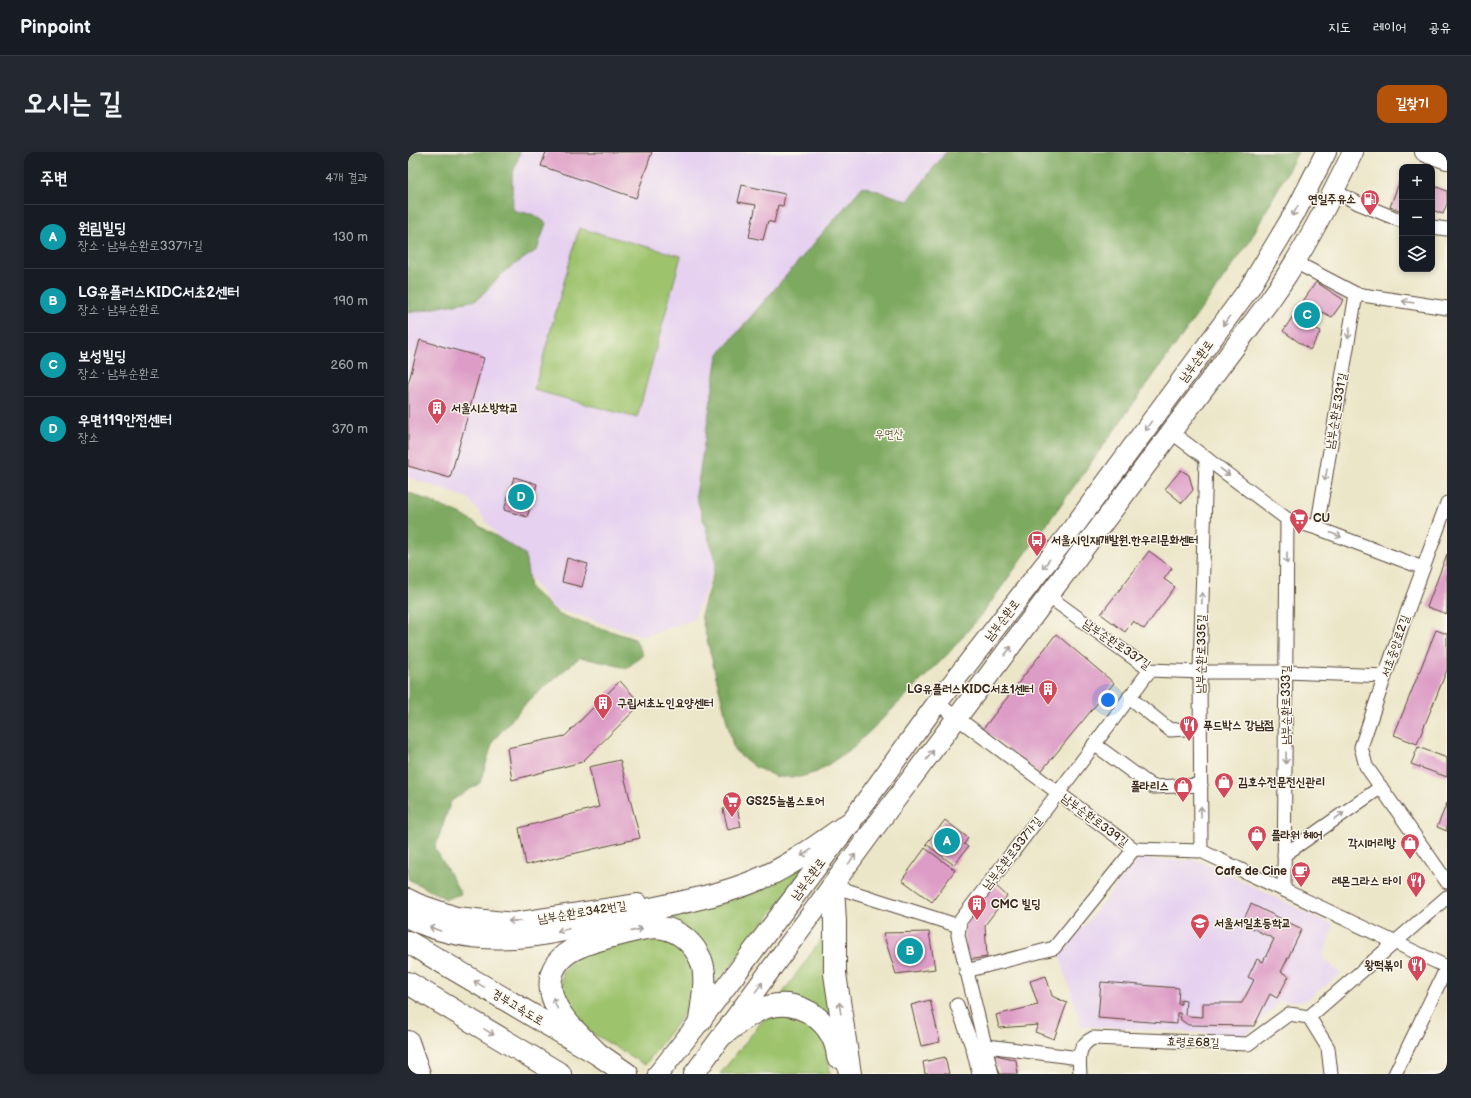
<!DOCTYPE html>
<html lang="ko">
<meta charset="utf-8">
<style>
:root{--surface:#171b24;--page:#242831;--text:#f1f3f6;--muted:#9ea1a6;--line:#363941;--accent:#b45309}
body{margin:0;font-family:"Balsamiq Sans","Poor Story",sans-serif;background:var(--page);color:var(--text)}
.controls{position:absolute;right:12px;top:12px;display:grid;overflow:hidden;border-radius:8px;box-shadow:0 2px 6px #0003}
.controls button{width:36px;height:36px;display:grid;place-items:center;padding:0;border:0;border-bottom:1px solid var(--line);background:var(--surface);color:var(--text);font:20px sans-serif}
.you{position:absolute;left:700px;top:548px;width:14px;height:14px;margin:-10px;border:3px solid #fff;border-radius:50%;background:#1a73e8;box-shadow:0 0 0 6px #1a73e833}
.badge{display:grid;place-items:center;width:26px;height:26px;border-radius:50%;background:var(--accent);color:#fff;font-size:13px;font-weight:700}
.pin{position:absolute;translate:-50% -50%;border:2px solid #fff;box-shadow:0 1px 4px #0006}
.list{margin:0;padding:0;list-style:none}
h2{display:flex;justify-content:space-between;align-items:center;height:52px;margin:0;padding:0 16px;font-size:17px}
h2 small{font-size:13px;font-weight:400;color:var(--muted)}
.list li{display:grid;grid-template-columns:26px 1fr auto;gap:12px;align-items:center;box-sizing:border-box;height:64px;padding:0 16px;border-top:1px solid var(--line)}
.list b{display:block;font-size:15px;white-space:nowrap}
.list p{margin:0;font-size:13px;white-space:nowrap;color:var(--muted)}
.list em{font-size:13px;font-style:normal;color:var(--muted)}
.icon{flex:none;width:22px;height:22px;fill:none;stroke:currentColor;stroke-width:2;stroke-linecap:round;stroke-linejoin:round}
.map{position:relative;flex:none;width:1039px;height:922px;overflow:hidden;border-radius:12px}
header{display:flex;align-items:center;gap:24px;box-sizing:border-box;height:56px;padding:0 20px;background:var(--surface);border-bottom:1px solid var(--line)}
header strong{font-size:19px}
nav{display:flex;gap:22px;margin-inline-start:auto;font-size:14px}
.intro{display:flex;align-items:center;justify-content:space-between;box-sizing:border-box;height:96px;padding:0 24px}
h1{margin:0;font-size:28px}
.button{padding:10px 18px;border-radius:12px;background:var(--accent);color:#fff;font-size:14px;font-weight:700}
main{display:flex;gap:24px;padding:0 24px}
aside{flex:1;background:var(--surface);border-radius:12px;box-shadow:0 2px 6px #0003}
.map>svg:first-child{display:block}
.built{fill:#e6d2f0}
.green{fill:#9ec36d;stroke:#6c7646}
.forest{fill:#7ea960;stroke:#5c6a3f}
.building{fill:#dd9cc6}
.lines{fill:none;stroke-linecap:round;stroke-linejoin:round}
.street-casing{stroke:#564638;stroke-width:15}
.secondary-casing{stroke:#564638;stroke-width:20}
.primary-casing{stroke:#564638;stroke-width:22}
.highway-casing{stroke:#564638;stroke-width:24}
.street{stroke:#fff;stroke-width:13}
.secondary{stroke:#fff;stroke-width:18}
.primary{stroke:#fff;stroke-width:20}
.highway{stroke:#fff;stroke-width:22}
.oneway{stroke:#a79f9a}
.labels{text-anchor:middle;stroke-width:3;stroke-linejoin:round;paint-order:stroke}
.poi-label{font-size:12px;font-weight:bold;fill:#3b2a1e;stroke:#fbf7ec;text-anchor:start}
.street-label{font-size:12px;fill:#3b2a1e;stroke:#fbf7ec}
.park-label{font-size:12px;fill:#595836;stroke:#fbf7ec}
</style>
<header>
<strong>Pinpoint</strong>
<nav><a>지도</a><a>레이어</a><a>공유</a></nav>
</header>
<div class="intro"><h1>오시는 길</h1><a class="button">길찾기</a></div>
<main>
<aside>
<h2>주변<small>4개 결과</small></h2>
<ul class="list">
<li><span class="badge" style="background:#0f9aa8">A</span><div><b>원림빌딩</b><p>장소 · 남부순환로337가길</p></div><em>130 m</em></li>
<li><span class="badge" style="background:#0f9aa8">B</span><div><b>LG유플러스KIDC서초2센터</b><p>장소 · 남부순환로</p></div><em>190 m</em></li>
<li><span class="badge" style="background:#0f9aa8">C</span><div><b>보성빌딩</b><p>장소 · 남부순환로</p></div><em>260 m</em></li>
<li><span class="badge" style="background:#0f9aa8">D</span><div><b>우면119안전센터</b><p>장소</p></div><em>370 m</em></li>
</ul>
</aside>
<div class="map">
<svg width="1039" height="922" viewBox="0 0 1039 922">
<rect width="100%" height="100%" fill="#fbf7ec"/>
<filter id="ink" filterUnits="userSpaceOnUse"><feTurbulence type="fractalNoise" baseFrequency=".025" numOctaves="2"/><feDisplacementMap in="SourceGraphic" scale="8" xChannelSelector="R" yChannelSelector="G"/><feConvolveMatrix kernelMatrix="1 2 1 2 8 2 1 2 1" color-interpolation-filters="sRGB"/></filter>
<filter id="wash" filterUnits="userSpaceOnUse"><feTurbulence type="fractalNoise" baseFrequency=".012" numOctaves="4" result="noise"/><feDisplacementMap in="SourceGraphic" scale="16" xChannelSelector="R" yChannelSelector="G"/><feGaussianBlur stdDeviation="0.9" result="paint"/><feColorMatrix in="noise" values="0 0 0 0 0 0 0 0 0 0 0 0 0 0 0 0 0 1.4 0 .05"/><feComposite in="paint" operator="in"/></filter>
<g filter="url(#wash)">
<rect width="100%" height="100%" fill="#ece6c9"/>
<!-- built -->
<g class="built">
<path d="M112,0H538L500,49L455,34L310,203L288,343L308,412L286,467L236,484L145,456L60,346L0,325V161L69,148L98,118L129,98L127,63L105,58L104,24Z"/>
<path d="M730,707L791,709L925,773L915,805L932,822L897,849H872L838,883L673,874L652,804Z"/>
</g>
<!-- green -->
<g class="green">
<path d="M171,76L273,104L229,266L126,238Z"/>
<path d="M408,703L305,837L301,814L241,768L303,755L352,739Z"/>
<path d="M423,774L431,887L371,846Z"/>
<path d="M249,784L270,792L287,814V847L237,913L166,870L153,851L154,819L172,802Z"/>
<path d="M366,861L399,867L419,893L422,922H312L360,862Z"/>
</g>
<!-- forest -->
<g class="forest">
<path d="M0,0H112L104,24L105,58L127,63L138,71L129,98L98,118L69,148L0,161Z"/>
<path d="M538,0H890L840,92L575,461L539,503L445,596L409,620L392,625H369L347,615L326,598L293,463L308,412L288,343L310,203L455,34L500,49Z"/>
<path d="M0,340L54,363L117,402L122,436L152,463L227,487L235,503L219,516L172,505L119,550L85,589L72,631L43,649L27,696L53,742L38,747L0,727Z"/>
</g>
<g id="blocks">
<!-- building -->
<g class="building">
<path d="M138,0H244L228,46L133,14Z"/>
<path d="M994,23V59L982,55Z"/>
<path d="M334,33L377,42L375,54L370,53L366,71L360,69L355,88L341,85L348,53L330,50Z"/>
<path d="M1024,33L1039,39V52L1035,62L1024,58Z"/>
<path d="M908,130L936,148L924,165L914,160L904,175L913,179L902,198L875,179Z"/>
<path d="M12,188L76,206L42,326L0,314V232Z"/>
<path d="M773,318L781,323L785,338L774,351L757,337Z"/>
<path d="M106,325L129,332L119,365L96,358Z"/>
<path d="M741,399L764,416L756,427L767,435L736,477L725,469L717,480L693,462Z"/>
<path d="M1039,402V462L1019,455Z"/>
<path d="M159,406L180,412L174,435L154,430Z"/>
<path d="M1028,478L1039,482V518L1009,592L986,583Z"/>
<path d="M648,482L706,531L631,622L575,577Z"/>
<path d="M212,529L233,552L174,610L104,628L99,596L157,584Z"/>
<path d="M1010,595L1039,606V625L1003,612Z"/>
<path d="M212,608L232,686L118,713L111,676L191,655L181,615Z"/>
<path d="M1039,651V679L1029,675Z"/>
<path d="M329,655L333,675L320,678L315,657Z"/>
<path d="M537,668L560,686L556,692L560,695L546,713L518,692Z"/>
<path d="M517,696L547,718L524,750L494,728Z"/>
<path d="M585,731L599,744L577,773L579,805L559,808L556,781L559,765Z"/>
<path d="M843,752L894,777L873,820L881,824L869,846L862,842L846,874L780,873L773,868L772,861H769V872L690,866L693,830L771,836L770,852H773V848L778,849L777,862L780,864L795,865V851H834L846,828L840,825L849,807L855,810L866,787L834,771Z"/>
<path d="M521,780L527,817L488,822L475,781Z"/>
<path d="M638,824L644,844L659,851L646,887L627,880L630,873L591,876L588,863L630,853L622,829Z"/>
<path d="M522,848L532,890L513,894L503,853Z"/>
<path d="M585,902L608,908L610,922H592Z"/>
<path d="M537,905L541,922H517L515,910Z"/>
</g>
</g>
</g>
<g filter="url(#ink)">
<use href="#blocks" fill-opacity="0" stroke="#564638" stroke-width="1"/>
<g class="lines">
<defs>
<g id="street">
<path d="M926,39L950,51L994,69"/>
<path d="M1024,75L1039,77"/>
<path d="M887,110L948,142L1039,156"/>
<path d="M763,280L879,367L909,376L1015,416"/>
<path d="M1039,351L993,477L953,595L958,614L1039,730"/>
<path d="M909,376L948,142"/>
<path d="M640,444L742,518L792,520H878L977,524"/>
<path d="M721,545L762,578L792,576"/>
<path d="M529,551L726,697L793,699L1039,815"/>
<path d="M686,592L745,635L793,633"/>
<path d="M793,699L792,520L798,306"/>
<path d="M876,703L973,635"/>
<path d="M425,734L551,774"/>
<path d="M876,738L879,367"/>
<path d="M558,819L646,796L726,697"/>
<path d="M571,922L565,897L549,853L564,892L671,906"/>
<path d="M584,922L550,783L552,769L650,641L742,518"/>
<path d="M672,922C671,906 669,894 685,886L840,892L881,862L901,865"/>
<path d="M923,922L920,896L901,865L1039,745"/>
<path d="M987,922L1039,815"/>
</g>
<g id="secondary">
<path d="M1016,0L1039,8"/>
<path d="M0,746L10,751L48,764L106,770L230,751"/>
</g>
<g id="primary">
<path d="M1020,0L1022,2"/>
<path d="M250,922L292,869L442,671L529,551L659,384L842,135L889,57L918,0"/>
<path d="M286,922L479,659L862,148C895,102 920,51 945,0"/>
</g>
<g id="highway">
<path d="M425,734L427,770V822L442,922"/>
<path d="M0,765C81,805 156,778 238,758C275,750 314,743 349,728C382,715 412,691 442,671"/>
<path d="M0,790L190,902L219,922"/>
<path d="M0,831L152,922"/>
<path d="M317,881C330,871 343,860 359,855C393,845 427,871 430,905"/>
<path d="M0,890L11,922"/>
<path d="M190,902C173,884 148,865 143,839C137,798 184,789 213,782C226,779 241,773 255,776C272,779 286,792 293,808C300,827 294,849 292,869"/>
</g>
</defs>
<!-- street casing -->
<use href="#street" class="street-casing"/>
<!-- secondary casing -->
<use href="#secondary" class="secondary-casing"/>
<!-- primary casing -->
<use href="#primary" class="primary-casing"/>
<!-- highway casing -->
<use href="#highway" class="highway-casing"/>
<!-- street -->
<use href="#street" class="street"/>
<!-- secondary -->
<use href="#secondary" class="secondary"/>
<!-- primary -->
<use href="#primary" class="primary"/>
<!-- highway -->
<use href="#highway" class="highway"/>
</g>
<!-- one-way arrows -->
<defs><path id="oneway-shaft" d="M-6 0H5M1.5-3L5.5 0L1.5 3" fill="none" stroke-width="1.6" stroke-linecap="round" stroke-linejoin="round"/></defs>
<g class="oneway">
<use href="#oneway-shaft" transform="translate(887 59) rotate(119)"/>
<use href="#oneway-shaft" transform="translate(1000 150) rotate(-171)"/>
<use href="#oneway-shaft" transform="translate(818 169) rotate(126)"/>
<use href="#oneway-shaft" transform="translate(941 181) rotate(100)"/>
<use href="#oneway-shaft" transform="translate(740 274) rotate(126)"/>
<use href="#oneway-shaft" transform="translate(817 320) rotate(37)"/>
<use href="#oneway-shaft" transform="translate(918 323) rotate(100)"/>
<use href="#oneway-shaft" transform="translate(928 383) rotate(21)"/>
<use href="#oneway-shaft" transform="translate(879 406) rotate(90)"/>
<use href="#oneway-shaft" transform="translate(638 412) rotate(128)"/>
<use href="#oneway-shaft" transform="translate(794 446) rotate(-88)"/>
<use href="#oneway-shaft" transform="translate(600 499) rotate(-53)"/>
<use href="#oneway-shaft" transform="translate(522 603) rotate(-53)"/>
<use href="#oneway-shaft" transform="translate(878 606) rotate(90)"/>
<use href="#oneway-shaft" transform="translate(793 660) rotate(-90)"/>
<use href="#oneway-shaft" transform="translate(931 664) rotate(-35)"/>
<use href="#oneway-shaft" transform="translate(398 701) rotate(146)"/>
<use href="#oneway-shaft" transform="translate(444 707) rotate(-54)"/>
<use href="#oneway-shaft" transform="translate(106 769) rotate(179)"/>
<use href="#oneway-shaft" transform="translate(27 777) rotate(-161)"/>
<use href="#oneway-shaft" transform="translate(155 778) rotate(167)"/>
<use href="#oneway-shaft" transform="translate(229 778) rotate(-13)"/>
<use href="#oneway-shaft" transform="translate(71 832) rotate(-149)"/>
<use href="#oneway-shaft" transform="translate(351 835) rotate(-54)"/>
<use href="#oneway-shaft" transform="translate(147 851) rotate(-112)"/>
<use href="#oneway-shaft" transform="translate(432 856) rotate(-98)"/>
<use href="#oneway-shaft" transform="translate(81 880) rotate(31)"/>
</g>
</g>
<!-- icons -->
<defs>
<symbol id="fuel-pin" viewBox="-11 -11 22 30"><path d="M0 17L-7.5 6A9.5 9.5 0 1 1 7.5 6Z" fill="#d1495b" stroke="#fbf7ec"/><path d="M-5.5-6h7V0h2V4h1.3V-2.5L3-4.5l.8-.8L6-3V5H2.5V1h-1V6h-7ZM-4.2-4.7v3.2H.2V-4.7Z" fill="#fff"/></symbol>
<symbol id="building-pin" viewBox="-11 -11 22 30"><path d="M0 17L-7.5 6A9.5 9.5 0 1 1 7.5 6Z" fill="#d1495b" stroke="#fbf7ec"/><path d="M-4-6H4V6H1V3H-1V6H-4ZM-2.5-4.3h1.7v1.8h-1.7ZM.8-4.3h1.7v1.8H.8ZM-2.5-1h1.7V.8h-1.7ZM.8-1h1.7V.8H.8Z" fill="#fff"/></symbol>
<symbol id="supermarket-pin" viewBox="-11 -11 22 30"><path d="M0 17L-7.5 6A9.5 9.5 0 1 1 7.5 6Z" fill="#d1495b" stroke="#fbf7ec"/><path d="M-6-5.5h2.5l.6 2H6L4.5 2H-2.5L-4.4-4H-6ZM-1.5 3.2a1.3 1.3 0 1 0 .1 0ZM3 3.2a1.3 1.3 0 1 0 .1 0Z" fill="#fff"/></symbol>
<symbol id="bus-pin" viewBox="-11 -11 22 30"><path d="M0 17L-7.5 6A9.5 9.5 0 1 1 7.5 6Z" fill="#d1495b" stroke="#fbf7ec"/><path d="M-5-6H5V4H4V6H2V4H-2V6H-4V4H-5ZM-3.5-4V0h7V-4ZM-3.5 1.2v1.5H-2V1.2ZM2 1.2v1.5H3.5V1.2Z" fill="#fff"/></symbol>
<symbol id="restaurant-pin" viewBox="-11 -11 22 30"><path d="M0 17L-7.5 6A9.5 9.5 0 1 1 7.5 6Z" fill="#d1495b" stroke="#fbf7ec"/><path d="M-5-6h1v4h1v-4h1v4h1v-4h1v5L-1.5 .5V6h-2V.5L-5-1ZM5-6V6H3V1.5H1.5Q1.5-4 5-6Z" fill="#fff"/></symbol>
<symbol id="shop-pin" viewBox="-11 -11 22 30"><path d="M0 17L-7.5 6A9.5 9.5 0 1 1 7.5 6Z" fill="#d1495b" stroke="#fbf7ec"/><path d="M-5-2.5h2.3a2.7 3.5 0 0 1 5.4 0H5L5.5 6h-11ZM-1.5-2.5h3a1.5 2.3 0 0 0-3 0Z" fill="#fff"/></symbol>
<symbol id="cafe-pin" viewBox="-11 -11 22 30"><path d="M0 17L-7.5 6A9.5 9.5 0 1 1 7.5 6Z" fill="#d1495b" stroke="#fbf7ec"/><path d="M-5.5-4.5H6V0H3Q3 3.5 0 3.5H-2.5Q-5.5 3.5-5.5 0ZM3-3.2v2h1.7v-2ZM-6 4.5H4V6H-6Z" fill="#fff"/></symbol>
<symbol id="school-pin" viewBox="-11 -11 22 30"><path d="M0 17L-7.5 6A9.5 9.5 0 1 1 7.5 6Z" fill="#d1495b" stroke="#fbf7ec"/><path d="M0-5L7-2L0 1L-7-2ZM-4 1L0 2.5L4 1V4Q0 6-4 4Z" fill="#fff"/></symbol>
</defs>
<g fill-rule="evenodd">
<use href="#fuel-pin" x="951" y="36" width="22" height="30"/>
<use href="#building-pin" x="18" y="245" width="22" height="30"/>
<use href="#supermarket-pin" x="880" y="355" width="22" height="30"/>
<use href="#bus-pin" x="618" y="377" width="22" height="30"/>
<use href="#building-pin" x="629" y="526" width="22" height="30"/>
<use href="#building-pin" x="184" y="540" width="22" height="30"/>
<use href="#restaurant-pin" x="770" y="562" width="22" height="30"/>
<use href="#shop-pin" x="805" y="619" width="22" height="30"/>
<use href="#shop-pin" x="764" y="623" width="22" height="30"/>
<use href="#supermarket-pin" x="313" y="638" width="22" height="30"/>
<use href="#shop-pin" x="838" y="672" width="22" height="30"/>
<use href="#shop-pin" x="991" y="680" width="22" height="30"/>
<use href="#cafe-pin" x="882" y="708" width="22" height="30"/>
<use href="#restaurant-pin" x="997" y="718" width="22" height="30"/>
<use href="#building-pin" x="558" y="741" width="22" height="30"/>
<use href="#school-pin" x="781" y="760" width="22" height="30"/>
<use href="#restaurant-pin" x="998" y="802" width="22" height="30"/>
</g>
<g class="labels">
<!-- poi labels -->
<g class="poi-label">
<text x="948" y="51" text-anchor="end">연일주유소</text>
<text x="43" y="260">서울시소방학교</text>
<text x="905" y="370">CU</text>
<text x="643" y="392">서울시인재개발원.한우리문화센터</text>
<text x="626" y="541" text-anchor="end">LG유플러스KIDC서초1센터</text>
<text x="209" y="555">구립서초노인요양센터</text>
<text x="795" y="577">푸드박스 강남점</text>
<text x="830" y="634">김호수전문전신관리</text>
<text x="761" y="638" text-anchor="end">폴라리스</text>
<text x="338" y="653">GS25늘봄스토어</text>
<text x="863" y="687">플라워 헤어</text>
<text x="988" y="695" text-anchor="end">각시머리방</text>
<text x="879" y="723" text-anchor="end">Cafe de Cine</text>
<text x="994" y="733" text-anchor="end">레몬그라스 타이</text>
<text x="583" y="756">CMC 빌딩</text>
<text x="806" y="775">서울서일초등학교</text>
<text x="995" y="817" text-anchor="end">왕떡볶이</text>
</g>
<!-- street labels -->
<g class="street-label">
<text transform="translate(788 209) rotate(-54)" y="4">남부순환로</text>
<text transform="translate(928 259) rotate(-80)" y="4">남부순환로331길</text>
<text transform="translate(594 468) rotate(-52)" y="4">남부순환로</text>
<text transform="translate(709 492) rotate(34)" y="4">남부순환로337길</text>
<text transform="translate(987 494) rotate(-71)" y="4">서초중앙로2길</text>
<text transform="translate(793 502) rotate(-89)" y="4">남부순환로335길</text>
<text transform="translate(878 553) rotate(-90)" y="4">남부순환로333길</text>
<text transform="translate(687 668) rotate(37)" y="4">남부순환로339길</text>
<text transform="translate(604 701) rotate(-52)" y="4">남부순환로337가길</text>
<text transform="translate(400 727) rotate(-53)" y="4">남부순환로</text>
<text transform="translate(174 760) rotate(-9)" y="4">남부순환로342번길</text>
<text transform="translate(110 855) rotate(31)" y="4">경부고속도로</text>
<text transform="translate(785 890) rotate(2)" y="4">효령로68길</text>
</g>
<!-- park labels -->
<g class="park-label">
<text x="481" y="286">우면산</text>
</g>
</g>
</svg>
<div class="controls">
<button>+</button>
<button>−</button>
<button><svg class="icon" aria-label="layers" viewBox="0 0 24 24"><path d="M12 4l9 5-9 5-9-5zM3 14l9 5 9-5"/></svg></button>
</div>
<div class="you"></div>
<div class="pin badge" style="left:539px;top:689px;background:#0f9aa8">A</div>
<div class="pin badge" style="left:502px;top:799px;background:#0f9aa8">B</div>
<div class="pin badge" style="left:899px;top:163px;background:#0f9aa8">C</div>
<div class="pin badge" style="left:113px;top:345px;background:#0f9aa8">D</div>
</div>
</main>
